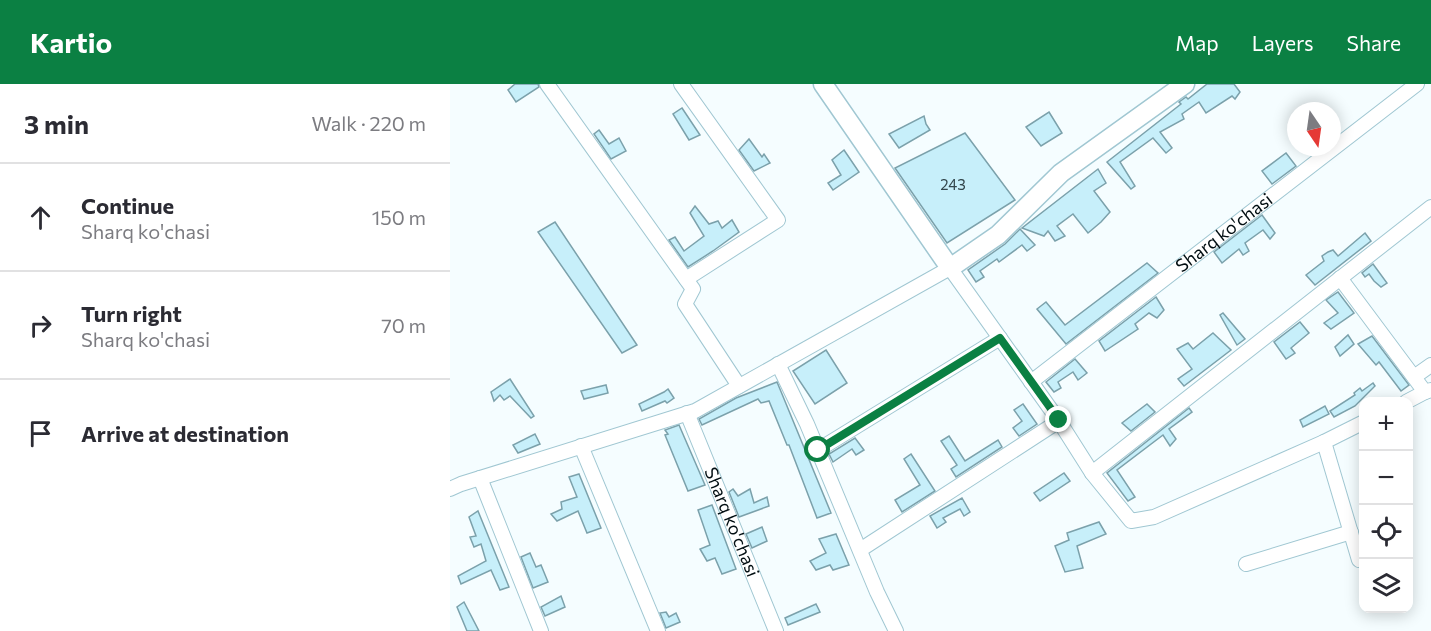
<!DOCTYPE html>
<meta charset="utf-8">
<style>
:root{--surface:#fff;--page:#f7f7f7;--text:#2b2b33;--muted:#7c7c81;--line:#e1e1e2;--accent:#0b8043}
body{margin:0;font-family:Commissioner,sans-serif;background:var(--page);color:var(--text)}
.controls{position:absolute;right:18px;bottom:18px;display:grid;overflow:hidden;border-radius:12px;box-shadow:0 3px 15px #0003}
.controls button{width:54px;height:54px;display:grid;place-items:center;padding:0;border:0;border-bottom:2px solid var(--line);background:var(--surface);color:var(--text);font:30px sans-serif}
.compass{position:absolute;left:837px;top:18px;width:54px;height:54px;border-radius:50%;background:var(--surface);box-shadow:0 3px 15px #0003;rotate:167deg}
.stop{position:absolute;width:18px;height:18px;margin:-14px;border:4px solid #0b8043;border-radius:50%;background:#fff}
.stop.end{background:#0b8043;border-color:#fff;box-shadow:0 2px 6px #0008}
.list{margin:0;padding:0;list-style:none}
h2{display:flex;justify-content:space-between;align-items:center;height:78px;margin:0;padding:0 24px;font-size:26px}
h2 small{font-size:20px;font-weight:400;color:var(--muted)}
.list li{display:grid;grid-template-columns:39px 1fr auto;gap:18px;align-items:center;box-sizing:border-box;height:108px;padding:0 24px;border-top:2px solid var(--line)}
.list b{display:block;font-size:22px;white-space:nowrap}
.list p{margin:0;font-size:20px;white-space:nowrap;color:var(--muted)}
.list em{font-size:20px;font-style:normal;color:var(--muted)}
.icon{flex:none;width:33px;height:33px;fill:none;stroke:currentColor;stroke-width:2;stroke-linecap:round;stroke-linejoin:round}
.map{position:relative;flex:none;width:981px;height:547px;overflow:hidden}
header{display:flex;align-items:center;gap:36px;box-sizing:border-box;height:84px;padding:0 30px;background:var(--accent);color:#fff}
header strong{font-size:28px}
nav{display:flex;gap:33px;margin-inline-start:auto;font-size:21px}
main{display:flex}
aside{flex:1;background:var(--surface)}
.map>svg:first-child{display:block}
.building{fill:#c7effa;stroke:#7ba1ab;stroke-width:1.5}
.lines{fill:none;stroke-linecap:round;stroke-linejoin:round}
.minor-casing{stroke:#a0c7d2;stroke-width:16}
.major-casing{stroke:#a0c7d2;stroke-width:21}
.minor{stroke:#fff;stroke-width:14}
.major{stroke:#fff;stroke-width:18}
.route{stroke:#0b8043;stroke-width:8}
.labels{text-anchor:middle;stroke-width:4.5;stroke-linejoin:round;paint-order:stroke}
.number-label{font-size:15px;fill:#33464c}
.street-label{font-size:18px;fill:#020e12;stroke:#fff}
</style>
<header>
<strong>Kartio</strong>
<nav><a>Map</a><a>Layers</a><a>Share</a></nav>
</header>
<main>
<aside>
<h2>3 min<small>Walk · 220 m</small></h2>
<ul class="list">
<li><svg class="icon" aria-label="ahead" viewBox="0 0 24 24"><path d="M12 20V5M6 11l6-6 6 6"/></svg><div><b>Continue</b><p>Sharq ko'chasi</p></div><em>150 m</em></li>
<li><svg class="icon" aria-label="right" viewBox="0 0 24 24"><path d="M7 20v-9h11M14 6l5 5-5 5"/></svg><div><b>Turn right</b><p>Sharq ko'chasi</p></div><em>70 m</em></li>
<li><svg class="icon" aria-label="arrive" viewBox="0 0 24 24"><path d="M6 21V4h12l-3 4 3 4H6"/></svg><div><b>Arrive at destination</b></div></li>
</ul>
</aside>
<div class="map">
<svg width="981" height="547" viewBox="0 0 981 547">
<rect width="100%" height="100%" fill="#f5fdff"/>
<!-- building -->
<g class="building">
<path d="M65,0H88L89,3L66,18L58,6Z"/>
<path d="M757,0H784L790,8L785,15L782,12L756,29L749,18L732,30L734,35L710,48L722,64L716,69L703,54L670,78L685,102L681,105L657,78L731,20L729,18L736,13L738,15Z"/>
<path d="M232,24L250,51L239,56L223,30Z"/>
<path d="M599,28L612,49L591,62L576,43Z"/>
<path d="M474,32L476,40L480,46L449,64L439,50Z"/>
<path d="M149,46L159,60L169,54L176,67L161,75L144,50Z"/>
<path d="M515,49L565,116L497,159L445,84Z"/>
<path d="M299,55L312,73L314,70L320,79L304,87L289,66Z"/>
<path d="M394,66L409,88L383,106L378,99L391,91L382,76Z"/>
<path d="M836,69L846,82L822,100L812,87Z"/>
<path d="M648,85L656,99L644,107L660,128L651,138L638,149L623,130L607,142L615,152L605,157L598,147L594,152L572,144Z"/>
<path d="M245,122L259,140L268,137L272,144L282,136L289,148L263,167L238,183L219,156L225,153L234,167L254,152L240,129Z"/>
<path d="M812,131L825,149L820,155L813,146L795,159L799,167L793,171L789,165L772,179L764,168Z"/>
<path d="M105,138L187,261L172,269L88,148Z"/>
<path d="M570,145L585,161L577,167L572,161L549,178L547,175L530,187L534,193L526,198L518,186L555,160Z"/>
<path d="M915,149L921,157L865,201L856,191L874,177L872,172L878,168L883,166L888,172Z"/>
<path d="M697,179L708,189L616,260L587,225L596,218L615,241Z"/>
<path d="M923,180L937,199L931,203L924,197L919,190L915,193L912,189Z"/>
<path d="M888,208L904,229L881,245L874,239L888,229L876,216Z"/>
<path d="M706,213L714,226L707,234L699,229L685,240L688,245L655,267L649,257Z"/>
<path d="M773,229L795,255L787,261L770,231Z"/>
<path d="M850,238L859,249L841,264L845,269L836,275L824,258Z"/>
<path d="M763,249L781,266L734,302L728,295L742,285L727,265L738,259L743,265Z"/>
<path d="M898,251L904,260L890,272L885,263Z"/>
<path d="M922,252L959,301L951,307L929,278L926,281L908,260Z"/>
<path d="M376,266L397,299L365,320L343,287Z"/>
<path d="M625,275L637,289L628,296L623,288L608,298L611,304L604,308L596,298Z"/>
<path d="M60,295L84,332L81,334L60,312L54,316L50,311L44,317L41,308Z"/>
<path d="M327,298L332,310L381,429L367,434L339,361H337L319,317L311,319L308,315L252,341L249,335L286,314Z"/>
<path d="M923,299L925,302L905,322L884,333L880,327L905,311L904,309L910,304L912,307Z"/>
<path d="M156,301L158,309L134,315L131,307Z"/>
<path d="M218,305L224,314L217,319L215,317L192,327L189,320L214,308Z"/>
<path d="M573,320L587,340L569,352L563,344L572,337L564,326Z"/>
<path d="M697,320L705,328L681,347L672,339Z"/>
<path d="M875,322L879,330L853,343L850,336Z"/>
<path d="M739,324L742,328L719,345L726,355L720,362L713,351L667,386L685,413L678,417L657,389Z"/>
<path d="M229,341L255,401L238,407L215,351L218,350L215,346Z"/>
<path d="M85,350L90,360L68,369L63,361Z"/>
<path d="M499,352L515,377L548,356L552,363L506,393L501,385L507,381L491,357Z"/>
<path d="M405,354L414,366L406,371L402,365L383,378L379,370Z"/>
<path d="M461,370L485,407L452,428L445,416L470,401L454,375Z"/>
<path d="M614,389L620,397L590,417L584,409Z"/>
<path d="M129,390L151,444L137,449L128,427L107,437L101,430L112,425L111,418L127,413L119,393Z"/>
<path d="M283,405L288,412L300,405L304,419L317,413L319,422L289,433L279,408Z"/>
<path d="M512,414L520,428L514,432L510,425L493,434L496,438L487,444L480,432Z"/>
<path d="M262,421L286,485L272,490L265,474L257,477L250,465L260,461L248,426Z"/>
<path d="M28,427L59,503L50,506L41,486L11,500L8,492L36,477L31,460L24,463L20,453L26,452L19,433Z"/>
<path d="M649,438L656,450L627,462L633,484L615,488L605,462L619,456L617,449Z"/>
<path d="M312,443L317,457L302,464L296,450Z"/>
<path d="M386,450L399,481L383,486L380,481L366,486L360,477L376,469L369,455Z"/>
<path d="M80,469L86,483L91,481L98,498L83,504L71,473Z"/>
<path d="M111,512L115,523L95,532L91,523Z"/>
<path d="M14,518L29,547H17L7,523Z"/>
<path d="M366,520L370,528L338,541L335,534Z"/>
<path d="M216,528L219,533L226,529L230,538L216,544L210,529Z"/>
</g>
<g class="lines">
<defs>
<g id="minor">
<path d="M97,0L243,205L235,220L289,302"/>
<path d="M231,0L328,136L236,195"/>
<path d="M890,194L975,308L981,306"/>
<path d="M328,280L357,340L427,508L446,547"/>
<path d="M964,293L981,281"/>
<path id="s1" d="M581,298L967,0"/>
<path d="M956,318L975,308"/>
<path id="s2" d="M237,329L326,547"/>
<path d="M131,362L208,547"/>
<path d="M368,366L550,254"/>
<path d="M642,389L981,123"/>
<path d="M30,394L91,547"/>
<path d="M0,405L11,400L245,327L500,184L609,337L642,389L681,437L704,433L874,358"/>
<path d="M410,466L609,337"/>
<path d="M909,476L874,358L914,338"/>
<path d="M796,480L901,448"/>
</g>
<path id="major" d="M373,0L500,184L548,151L611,89L735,0"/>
</defs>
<!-- minor casing -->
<use href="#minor" class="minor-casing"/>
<!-- major casing -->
<use href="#major" class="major-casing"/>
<!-- minor -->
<use href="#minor" class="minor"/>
<!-- major -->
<use href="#major" class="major"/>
</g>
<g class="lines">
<!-- route -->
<path class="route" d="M368,366L550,254L609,336"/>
</g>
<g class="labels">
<!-- number labels -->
<g class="number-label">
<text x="503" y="106">243</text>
</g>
<!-- street labels -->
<g class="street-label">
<text dy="6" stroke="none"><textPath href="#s1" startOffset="244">Sharq ko'chasi</textPath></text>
<text dy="6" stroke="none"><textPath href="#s2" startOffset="118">Sharq ko'chasi</textPath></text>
</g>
</g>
</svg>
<div class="controls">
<button>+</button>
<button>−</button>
<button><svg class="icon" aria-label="locate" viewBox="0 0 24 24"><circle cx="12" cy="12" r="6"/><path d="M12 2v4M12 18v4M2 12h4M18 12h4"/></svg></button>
<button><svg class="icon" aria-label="layers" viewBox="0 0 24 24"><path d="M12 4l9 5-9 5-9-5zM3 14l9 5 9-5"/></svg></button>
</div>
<svg class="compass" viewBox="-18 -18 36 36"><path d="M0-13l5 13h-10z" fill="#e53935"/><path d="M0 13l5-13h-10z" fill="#7c7c81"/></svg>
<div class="stop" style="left:368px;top:366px"></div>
<div class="stop end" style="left:609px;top:336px"></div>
</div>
</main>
